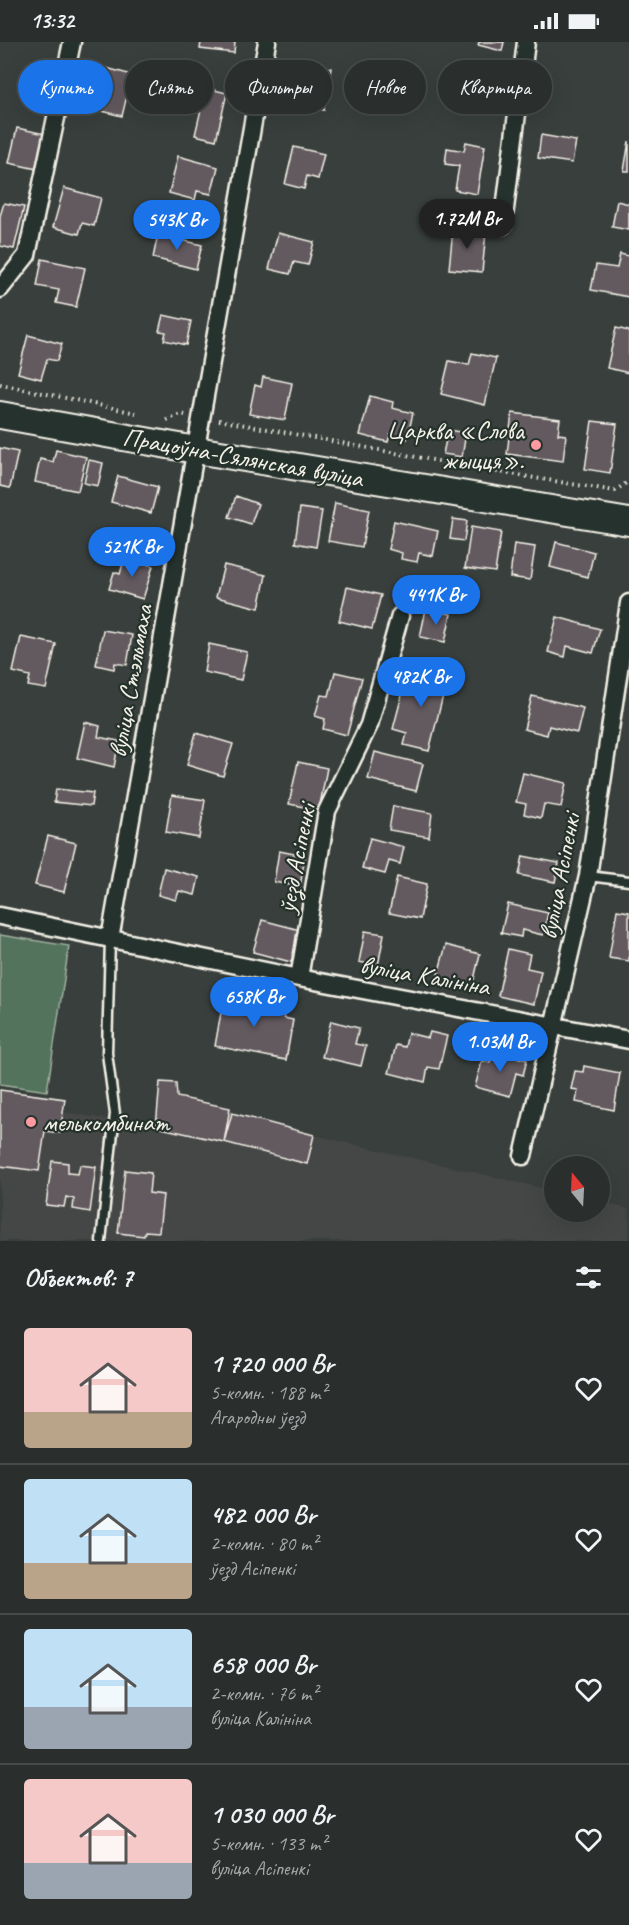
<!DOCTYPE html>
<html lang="ru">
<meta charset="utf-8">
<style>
body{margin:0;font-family:Caveat,sans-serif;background:#323735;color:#f1f3f6;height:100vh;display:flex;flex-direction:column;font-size:22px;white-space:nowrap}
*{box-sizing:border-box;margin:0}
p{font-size:20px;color:#a5a9aa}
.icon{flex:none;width:33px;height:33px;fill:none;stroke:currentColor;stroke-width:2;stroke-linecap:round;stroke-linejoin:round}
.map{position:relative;height:1199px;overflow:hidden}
.drawer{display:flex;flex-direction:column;background:#2a2f2d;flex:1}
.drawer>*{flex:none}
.banner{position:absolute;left:18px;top:18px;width:594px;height:54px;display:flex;gap:12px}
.needle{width:39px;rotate:342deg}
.controls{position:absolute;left:544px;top:1114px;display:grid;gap:12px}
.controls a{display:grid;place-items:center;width:66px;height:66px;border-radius:50%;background:#2a2f2d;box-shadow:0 6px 24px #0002,0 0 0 2px #464a49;font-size:30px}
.price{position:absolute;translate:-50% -51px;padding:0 14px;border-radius:21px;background:#1a73e8;color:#fff;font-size:20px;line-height:39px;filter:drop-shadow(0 2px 3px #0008)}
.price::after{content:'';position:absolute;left:50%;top:36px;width:18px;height:14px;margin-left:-9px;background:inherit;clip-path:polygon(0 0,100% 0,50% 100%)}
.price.selected{background:#222;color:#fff}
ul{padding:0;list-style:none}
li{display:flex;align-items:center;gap:18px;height:150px;padding:0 24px}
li+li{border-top:2px solid #464a49}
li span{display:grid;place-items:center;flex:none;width:168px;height:120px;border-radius:6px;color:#555}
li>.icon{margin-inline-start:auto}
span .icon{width:72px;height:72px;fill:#fffc;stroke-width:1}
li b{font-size:26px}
h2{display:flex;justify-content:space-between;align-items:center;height:72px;padding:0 24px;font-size:26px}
.chip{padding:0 21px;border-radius:27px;background:#2a2f2d;box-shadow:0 6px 24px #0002,0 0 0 2px #464a49;font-size:21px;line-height:54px}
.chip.selected{background:#1a73e8;color:#fff}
.status{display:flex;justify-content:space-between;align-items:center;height:42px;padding:0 30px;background:#2a2f2d;direction:ltr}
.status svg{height:16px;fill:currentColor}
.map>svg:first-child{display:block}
.built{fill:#454747}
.green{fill:#52735d;stroke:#a3b2a2;stroke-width:1.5}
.building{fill:#635a60;stroke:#f4f1e8;stroke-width:1.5}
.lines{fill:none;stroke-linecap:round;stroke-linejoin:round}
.service-casing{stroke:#f4f1e8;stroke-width:13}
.minor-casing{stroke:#f4f1e8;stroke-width:21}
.primary-casing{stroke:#f4f1e8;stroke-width:30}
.path{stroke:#f4f1e8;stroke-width:4;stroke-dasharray:1.5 4.5;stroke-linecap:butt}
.service{stroke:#26332d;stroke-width:8}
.minor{stroke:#26332d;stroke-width:16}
.primary{stroke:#26332d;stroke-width:26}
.poi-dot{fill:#ff9aa2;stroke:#26332d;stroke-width:2}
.labels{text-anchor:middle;stroke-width:4.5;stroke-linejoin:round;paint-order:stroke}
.poi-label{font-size:26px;fill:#f4f1e8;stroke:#26332d;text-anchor:end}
.street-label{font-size:26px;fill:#f4f1e8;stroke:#26332d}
</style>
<div class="status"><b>13:32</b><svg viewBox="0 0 49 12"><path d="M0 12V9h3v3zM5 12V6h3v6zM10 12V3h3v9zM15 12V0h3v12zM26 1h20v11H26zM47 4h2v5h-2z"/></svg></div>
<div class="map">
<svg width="629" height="1199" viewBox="0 0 629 1199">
<rect width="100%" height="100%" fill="#383f3c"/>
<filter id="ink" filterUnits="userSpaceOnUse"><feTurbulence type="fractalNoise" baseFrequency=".0167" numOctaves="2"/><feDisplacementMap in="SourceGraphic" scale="12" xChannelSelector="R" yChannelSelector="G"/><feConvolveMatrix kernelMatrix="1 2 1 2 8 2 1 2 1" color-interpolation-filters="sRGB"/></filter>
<g filter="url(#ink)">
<!-- built -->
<path class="built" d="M160,1040L176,1041L177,1055L230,1066L232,1071L314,1093L555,1149V1170H600V1160L629,1167V1199H0V1048L63,1070L156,1085Z"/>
<!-- green -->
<path class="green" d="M0,893L69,904L47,1049L0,1042Z"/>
<!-- building -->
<path class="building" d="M201,0H235L234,11L200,7Z
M479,0H504L502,9L478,3Z
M88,21L132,33L122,74L78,63Z
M307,22L331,26L324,68L299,63Z
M475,30L504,34L500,59L471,55Z
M206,46L227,51L216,98L195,93Z
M17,86L45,92L37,127L9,121Z
M541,93L576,99L572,121L538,116Z
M629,99V129H624Z
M466,100L485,104L477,152L455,148L459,124L445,122L447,106L464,109Z
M294,105L324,112L318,137L307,134L304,147L285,142Z
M178,114L218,125L211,152L197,149L195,158L169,151Z
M64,146L101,156L94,184L82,181L79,192L53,185Z
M617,159L629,162V188L612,185Z
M4,161L24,165L14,207L0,204V174Z
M453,187L486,190L482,230L449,227Z
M278,191L314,200L308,223L294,220L290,232L269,227Z
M158,192L202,203L196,227L153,216Z
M620,212L629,214V255L591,248L596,223L617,226Z
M42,217L85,226L76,265L56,261L59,248L37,244Z
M163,273L191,279L186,303L164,298L166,290L159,289Z
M616,286L629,289V331L607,326Z
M28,293L62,302L57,319L47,317L41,337L18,331Z
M472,311L496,316L485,363L441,352L449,319L469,323Z
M263,335L292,341L285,378L249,372L255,343L261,345Z
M370,354L393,360L392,366L413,371L407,397L390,393L388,400L360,393Z
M512,371L560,377L558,392L566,393L563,419L507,412Z
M592,379L617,382L610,431L585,427Z
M448,388L466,391L462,415L443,412Z
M0,406L18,410L10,446L0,444Z
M56,408L86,415L78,449L35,440L40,417L53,420Z
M89,418L103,421L98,444L84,441Z
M118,434L158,445L151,471L111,460Z
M236,454L258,462L251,482L229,475Z
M335,461L369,468L362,505L328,499Z
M300,466L322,469L316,505L295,501Z
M453,477L467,479L464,499L450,497Z
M394,479L438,489L433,514L419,511L417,520L401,517L402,511L388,507Z
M471,485L501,490L495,530L465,526Z
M556,500L594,510L588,535L550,525Z
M514,502L535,505L530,538L510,535Z
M125,515L153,524L143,557L109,547L114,530L120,532Z
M224,523L266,533L259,566L216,555Z
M347,545L381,553L372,587L339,579Z
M426,567L451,572L445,600L420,595Z
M557,575L600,587L593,611L567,604L565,615L548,610Z
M103,588L132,593L127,623L115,621L114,627L96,623Z
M21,595L56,602L46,647L28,644L30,634L13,630Z
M209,602L247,610L241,638L204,630Z
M424,624L449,630L429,709L404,703L407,691L393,687L406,638L419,641Z
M335,630L362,636L347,693L323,687L325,677L315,674L321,653L329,654Z
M532,654L583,666L577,691L549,684L547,693L524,687Z
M85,680L100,684L98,695L119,699L114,725L77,716Z
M196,691L233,702L223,734L187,723Z
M375,710L423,722L416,749L368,737Z
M298,720L327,726L319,768L289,762Z
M523,731L566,741L561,765L544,762L541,776L524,772L526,762L516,760Z
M56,747L93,751L91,764L54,760Z
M172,753L205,758L199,796L166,790Z
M393,764L432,771L429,795L389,788Z
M48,794L76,801L64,850L35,843Z
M370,796L404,805L400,822L389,819L385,832L362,826Z
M279,809L305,814L300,845L274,840Z
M523,814L559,821L555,840L519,833Z
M164,826L199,835L195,853L179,849L176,858L158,853Z
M397,835L427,842L420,877L389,871Z
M508,862L548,871L543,893L522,888L521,895L501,891Z
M617,868L629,870V919L609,916Z
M262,878L300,888L291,920L253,910Z
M365,889L384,892L378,924L359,920Z
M446,903L480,912L472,946L437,936Z
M508,907L530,912L527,926L541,929L534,962L498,954Z
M224,954L286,965L284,976L293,978L286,1018L215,1004Z
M331,979L359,986L355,1002L366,1004L361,1024L322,1015Z
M430,990L447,994L439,1027L428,1025L425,1040L389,1031L396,1003L405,1005L408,991L428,996Z
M492,1010L527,1018L523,1033L516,1031L510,1054L475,1045L482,1019L490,1021Z
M584,1024L620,1031L614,1068L576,1060L578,1048L571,1047L575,1029L583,1030Z
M160,1040L176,1041L177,1055L230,1066L224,1100L156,1085Z
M0,1048L65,1057L60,1091L45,1089L39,1129L0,1124Z
M232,1071L314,1093L307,1122L224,1100Z
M52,1119L68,1121V1131L78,1132L80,1123L96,1125L90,1170L73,1167L74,1157L66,1155L64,1165L46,1163Z
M125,1128L151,1131L149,1151L163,1153L159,1190L145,1189L144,1194L118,1191Z"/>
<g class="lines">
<defs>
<path id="service" d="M588,834L629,839
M101,1199L115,1072L107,1011L110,897"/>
<path id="minor" d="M503,183L526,0
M0,247L27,213L72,0
M0,874L299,936L629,998
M110,897L267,0
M299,936L327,769L369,683L400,574
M523,1114L588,834L629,561"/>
<path id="primary" d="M0,373L196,408L629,480"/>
</defs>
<!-- service casing -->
<use href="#service" class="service-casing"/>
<!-- minor casing -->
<use href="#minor" class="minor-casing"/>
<!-- primary casing -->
<use href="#primary" class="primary-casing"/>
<!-- path -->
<path class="path" d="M0,342L136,371
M167,378L181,372L185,373
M219,378L486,428L615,449L626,441H629"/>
<!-- service -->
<use href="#service" class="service"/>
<!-- minor -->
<use href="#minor" class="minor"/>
<!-- primary -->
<use href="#primary" class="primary"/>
</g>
</g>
<!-- markers -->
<g class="poi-dot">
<circle cx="536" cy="403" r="6"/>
<circle cx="31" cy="1080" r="6"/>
</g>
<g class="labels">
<!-- poi labels -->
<g class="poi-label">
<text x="524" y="397">Царква «Слова<tspan x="524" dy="30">жыцця».</tspan></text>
<text x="43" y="1089" text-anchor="start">мелькомбинат</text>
</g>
<!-- street labels -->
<g class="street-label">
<text transform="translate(243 415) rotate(10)" y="9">Працоўна-Сялянская вуліца</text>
<text transform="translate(130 639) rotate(-80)" y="9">вуліца Стэльмаха</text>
<text transform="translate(296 816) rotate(-79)" y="9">ўезд Асіпенкі</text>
<text transform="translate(559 834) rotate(-79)" y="9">вуліца Асіпенкі</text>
<text transform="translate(425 933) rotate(10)" y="9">вуліца Калініна</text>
</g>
</g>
</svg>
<div class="controls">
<a><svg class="needle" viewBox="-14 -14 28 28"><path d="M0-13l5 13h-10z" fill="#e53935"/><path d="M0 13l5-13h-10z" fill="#a5a9aa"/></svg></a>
</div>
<b class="price selected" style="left:467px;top:208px">1.72M Br</b>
<b class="price" style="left:177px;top:209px">543K Br</b>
<b class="price" style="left:132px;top:536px">521K Br</b>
<b class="price" style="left:436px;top:584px">441K Br</b>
<b class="price" style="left:421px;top:666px">482K Br</b>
<b class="price" style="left:254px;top:986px">658K Br</b>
<b class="price" style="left:500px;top:1031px">1.03M Br</b>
<div class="banner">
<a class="chip selected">Купить</a>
<a class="chip">Снять</a>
<a class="chip">Фильтры</a>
<a class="chip">Новое</a>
<a class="chip">Квартира</a>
</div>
</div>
<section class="drawer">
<h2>Объектов: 7<svg class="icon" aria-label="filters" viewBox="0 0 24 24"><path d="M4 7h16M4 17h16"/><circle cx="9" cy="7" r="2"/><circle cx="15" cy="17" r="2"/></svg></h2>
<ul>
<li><span style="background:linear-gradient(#f6c9c9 70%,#b9a48a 0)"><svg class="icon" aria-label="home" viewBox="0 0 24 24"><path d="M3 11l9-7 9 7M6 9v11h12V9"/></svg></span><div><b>1 720 000 Br</b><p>5-комн. · 188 m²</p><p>Агародны ўезд</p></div><svg class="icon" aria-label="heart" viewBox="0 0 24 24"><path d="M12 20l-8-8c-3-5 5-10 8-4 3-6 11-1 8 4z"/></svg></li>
<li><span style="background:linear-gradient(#bfe0f5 70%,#b9a48a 0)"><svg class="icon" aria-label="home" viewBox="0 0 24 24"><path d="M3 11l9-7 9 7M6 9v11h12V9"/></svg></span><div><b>482 000 Br</b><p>2-комн. · 80 m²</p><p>ўезд Асіпенкі</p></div><svg class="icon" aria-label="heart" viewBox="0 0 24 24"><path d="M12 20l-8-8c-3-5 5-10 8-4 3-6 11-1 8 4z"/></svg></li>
<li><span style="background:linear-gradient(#bfe0f5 65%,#9aa5b1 0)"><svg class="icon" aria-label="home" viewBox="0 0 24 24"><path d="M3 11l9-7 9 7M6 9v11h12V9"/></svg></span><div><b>658 000 Br</b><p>2-комн. · 76 m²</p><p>вуліца Калініна</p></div><svg class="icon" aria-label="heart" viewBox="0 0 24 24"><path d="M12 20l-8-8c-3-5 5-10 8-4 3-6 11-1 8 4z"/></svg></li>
<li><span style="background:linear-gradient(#f6c9c9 70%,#9aa5b1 0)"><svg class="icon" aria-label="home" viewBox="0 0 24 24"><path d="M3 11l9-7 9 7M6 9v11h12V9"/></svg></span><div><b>1 030 000 Br</b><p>5-комн. · 133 m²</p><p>вуліца Асіпенкі</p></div><svg class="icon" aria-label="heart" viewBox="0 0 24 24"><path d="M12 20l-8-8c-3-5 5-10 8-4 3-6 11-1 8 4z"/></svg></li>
</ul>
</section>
